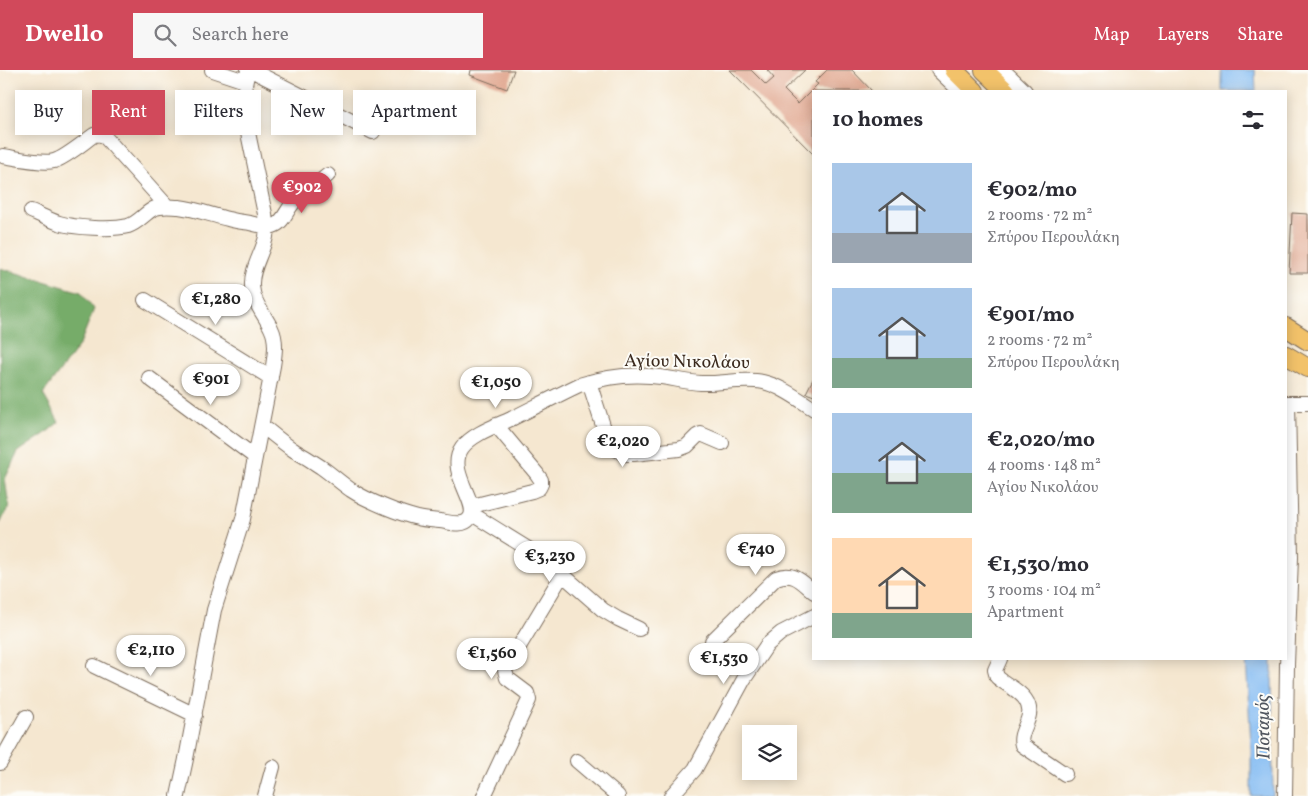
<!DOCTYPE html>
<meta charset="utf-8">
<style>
body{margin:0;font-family:Vollkorn,serif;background:#f7f7f7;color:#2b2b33;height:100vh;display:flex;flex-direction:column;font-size:19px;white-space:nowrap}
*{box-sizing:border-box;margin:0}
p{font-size:16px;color:#7c7c81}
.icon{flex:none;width:28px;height:28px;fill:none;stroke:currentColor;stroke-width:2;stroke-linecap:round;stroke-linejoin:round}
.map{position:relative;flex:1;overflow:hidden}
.drawer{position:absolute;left:812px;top:20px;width:475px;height:570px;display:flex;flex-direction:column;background:#fff;border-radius:0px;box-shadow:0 2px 12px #0003}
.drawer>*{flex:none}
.guide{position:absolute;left:15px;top:20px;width:475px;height:45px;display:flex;gap:10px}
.controls{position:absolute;left:742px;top:655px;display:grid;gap:10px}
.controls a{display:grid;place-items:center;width:55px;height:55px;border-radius:0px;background:#fff;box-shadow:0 2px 12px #0003;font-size:25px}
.price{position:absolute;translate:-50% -42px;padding:0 11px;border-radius:18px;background:#fff;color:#222;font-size:16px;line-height:32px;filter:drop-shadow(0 1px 2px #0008)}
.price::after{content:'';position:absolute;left:50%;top:30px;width:15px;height:11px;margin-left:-8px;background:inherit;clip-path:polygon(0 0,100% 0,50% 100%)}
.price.current{background:#d1495b;color:#fff}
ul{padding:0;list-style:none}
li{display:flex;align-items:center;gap:15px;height:125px;padding:0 20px}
li span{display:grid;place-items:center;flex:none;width:140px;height:100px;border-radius:0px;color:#555}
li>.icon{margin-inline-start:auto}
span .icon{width:60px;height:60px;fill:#fffc;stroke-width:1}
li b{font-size:21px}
h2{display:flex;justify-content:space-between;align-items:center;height:60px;padding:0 20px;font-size:21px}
.pill{padding:0 18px;border-radius:0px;background:#fff;box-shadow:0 2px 12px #0003;font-size:18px;line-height:45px}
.pill.current{background:#d1495b;color:#fff}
header{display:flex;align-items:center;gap:30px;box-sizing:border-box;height:70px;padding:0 25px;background:#d1495b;color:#fff}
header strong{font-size:24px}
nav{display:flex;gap:28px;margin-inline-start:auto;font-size:18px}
.search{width:350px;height:45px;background:#f7f7f7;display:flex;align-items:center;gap:12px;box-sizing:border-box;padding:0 18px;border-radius:0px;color:#7c7c81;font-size:19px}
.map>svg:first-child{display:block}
.forest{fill:#76ac69;stroke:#586b44}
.water{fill:#83bbf3;stroke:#5f7288}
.building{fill:#e1a790}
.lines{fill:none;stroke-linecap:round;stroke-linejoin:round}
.minor-casing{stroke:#7c6c5c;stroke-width:16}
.major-casing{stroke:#7c6c5c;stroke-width:20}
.minor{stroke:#fff;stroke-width:14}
.major{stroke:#f2c26a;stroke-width:18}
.labels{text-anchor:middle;stroke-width:4;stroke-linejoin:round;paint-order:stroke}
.street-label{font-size:18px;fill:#3b2a1e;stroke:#fdfcf7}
.water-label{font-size:19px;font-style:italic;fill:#51565e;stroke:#fdfcf7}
</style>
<header>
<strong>Dwello</strong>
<div class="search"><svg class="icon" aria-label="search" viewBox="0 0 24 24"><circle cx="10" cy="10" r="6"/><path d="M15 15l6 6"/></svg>Search here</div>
<nav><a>Map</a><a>Layers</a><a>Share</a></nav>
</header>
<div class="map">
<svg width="1308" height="726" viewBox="0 0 1308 726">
<rect width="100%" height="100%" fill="#fdfcf7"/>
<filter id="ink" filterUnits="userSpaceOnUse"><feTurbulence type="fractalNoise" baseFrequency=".02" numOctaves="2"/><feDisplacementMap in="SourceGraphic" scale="10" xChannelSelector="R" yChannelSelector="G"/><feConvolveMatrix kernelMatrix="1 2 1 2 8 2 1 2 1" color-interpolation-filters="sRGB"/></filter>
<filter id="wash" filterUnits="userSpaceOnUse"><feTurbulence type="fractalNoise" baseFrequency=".0096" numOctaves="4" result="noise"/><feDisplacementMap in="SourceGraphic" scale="20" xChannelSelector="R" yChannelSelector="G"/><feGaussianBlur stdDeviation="1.12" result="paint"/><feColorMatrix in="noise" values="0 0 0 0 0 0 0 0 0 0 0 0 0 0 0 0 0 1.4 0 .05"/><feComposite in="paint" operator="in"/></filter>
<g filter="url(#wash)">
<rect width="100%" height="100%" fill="#f5e7d0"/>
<!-- forest -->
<path class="forest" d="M0,198L81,222L94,239L80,274L43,324L59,352L46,363L18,382L5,409L9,436L0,454Z"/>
<!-- water -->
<path class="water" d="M1222,0H1255L1256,21H1222Z
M1246,589H1272L1273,726H1251V675Z"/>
<g id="blocks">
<!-- building -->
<path class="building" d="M471,0H514L507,19L470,5Z
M730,0H751L766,15L774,8L767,0H805L784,20L798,34L818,14L815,12L827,0H852L872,21H814V85Z
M1292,143L1308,144V203H1289Z
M814,307V326L806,323Z"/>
</g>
</g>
<g filter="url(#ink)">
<use href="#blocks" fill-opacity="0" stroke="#7c6c5c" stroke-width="1"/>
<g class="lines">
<defs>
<path id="minor" d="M212,0L245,11
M251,0L373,62
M938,0L960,21
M1003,0L1025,21
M3,86C16,88 42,94 54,91C65,88 84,72 94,65L100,64L105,67L167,136
M31,141C40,145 50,150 59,153C75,158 112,160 128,156C138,153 144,144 153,139C161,135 171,137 179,137C196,139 211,145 228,149C235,151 243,152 250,153C258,155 265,157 273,156C284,153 287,138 295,131L328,105
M145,230L271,308
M149,308L255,387
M589,312L607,368L614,378L625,384H634L679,379L687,376L697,366L701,364L722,373
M1286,333H1308
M262,356C273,364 283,373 295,381C304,386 312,391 321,397C331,404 341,413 351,420C366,430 400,444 418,448C425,450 433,450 440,451C449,452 463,457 469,449C482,435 445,402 462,378C472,364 496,356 511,349C533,338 556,326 579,315C601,308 628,304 651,306C668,307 684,312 701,313C721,314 743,308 763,312C781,316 798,329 814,339
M472,436L532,421L539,418L541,414V410L537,404L496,355
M472,444L546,490L603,540L618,549L639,559
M712,571L776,508C794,501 801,511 814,522
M1000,589L995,600L997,607C1006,615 1018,619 1025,629C1038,647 1017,660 1022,675L1065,704
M94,596L195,645
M577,691L618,726
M0,693L26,647
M178,726L186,689L214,540L243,449L273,296C275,283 277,270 271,258C264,244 253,232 252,216C251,199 262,184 266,167C267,160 266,152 265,144L243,39V25L248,0
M265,726L273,697
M484,726L529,630L527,623L507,608L505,600L562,505
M671,726L695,699L744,609L767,575L781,563L814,546
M1285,726L1287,595L1291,487L1288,333"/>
<path id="major" d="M954,0L975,21
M984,0L1006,21
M1286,257L1308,271
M1286,285L1308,298"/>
</defs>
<!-- minor casing -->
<use href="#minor" class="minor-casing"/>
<!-- major casing -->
<use href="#major" class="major-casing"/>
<!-- minor -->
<use href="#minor" class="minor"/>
<!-- major -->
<use href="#major" class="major"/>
</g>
</g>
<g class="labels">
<!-- street labels -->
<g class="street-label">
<text transform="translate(687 291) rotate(1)" y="6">Αγίου Νικολάου</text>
</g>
<!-- water labels -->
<g class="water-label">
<text transform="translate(1262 657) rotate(-91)" y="7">Ποταμός</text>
</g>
</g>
</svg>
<div class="controls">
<a><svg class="icon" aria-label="layers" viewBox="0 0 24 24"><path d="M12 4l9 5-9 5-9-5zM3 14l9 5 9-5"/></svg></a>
</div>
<b class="price current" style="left:302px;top:144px">€902</b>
<b class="price" style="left:216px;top:256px">€1,280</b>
<b class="price" style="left:211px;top:336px">€901</b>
<b class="price" style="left:496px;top:339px">€1,050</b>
<b class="price" style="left:623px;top:398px">€2,020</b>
<b class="price" style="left:756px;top:506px">€740</b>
<b class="price" style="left:550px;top:513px">€3,230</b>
<b class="price" style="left:151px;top:607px">€2,110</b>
<b class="price" style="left:492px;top:610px">€1,560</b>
<b class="price" style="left:724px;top:615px">€1,530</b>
<div class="guide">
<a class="pill">Buy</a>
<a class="pill current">Rent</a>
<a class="pill">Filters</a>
<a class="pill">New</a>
<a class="pill">Apartment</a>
</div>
<section class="drawer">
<h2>10 homes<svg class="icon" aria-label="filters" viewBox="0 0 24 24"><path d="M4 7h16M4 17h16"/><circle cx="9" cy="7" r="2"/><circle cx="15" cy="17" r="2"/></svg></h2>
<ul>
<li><span style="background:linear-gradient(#a9c7e8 70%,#9aa5b1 0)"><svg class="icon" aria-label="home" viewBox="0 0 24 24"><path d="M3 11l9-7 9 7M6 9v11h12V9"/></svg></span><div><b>€902/mo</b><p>2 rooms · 72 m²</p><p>Σπύρου Περουλάκη</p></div></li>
<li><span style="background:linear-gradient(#a9c7e8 70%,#7fa58c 0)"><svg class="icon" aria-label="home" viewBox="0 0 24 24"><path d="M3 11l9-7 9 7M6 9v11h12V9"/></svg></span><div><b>€901/mo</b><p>2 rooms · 72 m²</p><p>Σπύρου Περουλάκη</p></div></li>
<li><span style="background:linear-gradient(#a9c7e8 60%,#7fa58c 0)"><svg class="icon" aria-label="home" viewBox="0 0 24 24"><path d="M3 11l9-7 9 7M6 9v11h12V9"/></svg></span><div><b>€2,020/mo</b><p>4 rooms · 148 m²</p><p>Αγίου Νικολάου</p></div></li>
<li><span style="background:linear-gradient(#ffd9b3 75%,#7fa58c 0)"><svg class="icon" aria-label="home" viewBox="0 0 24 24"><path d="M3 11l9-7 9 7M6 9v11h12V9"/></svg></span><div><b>€1,530/mo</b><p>3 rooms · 104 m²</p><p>Apartment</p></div></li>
</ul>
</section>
</div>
